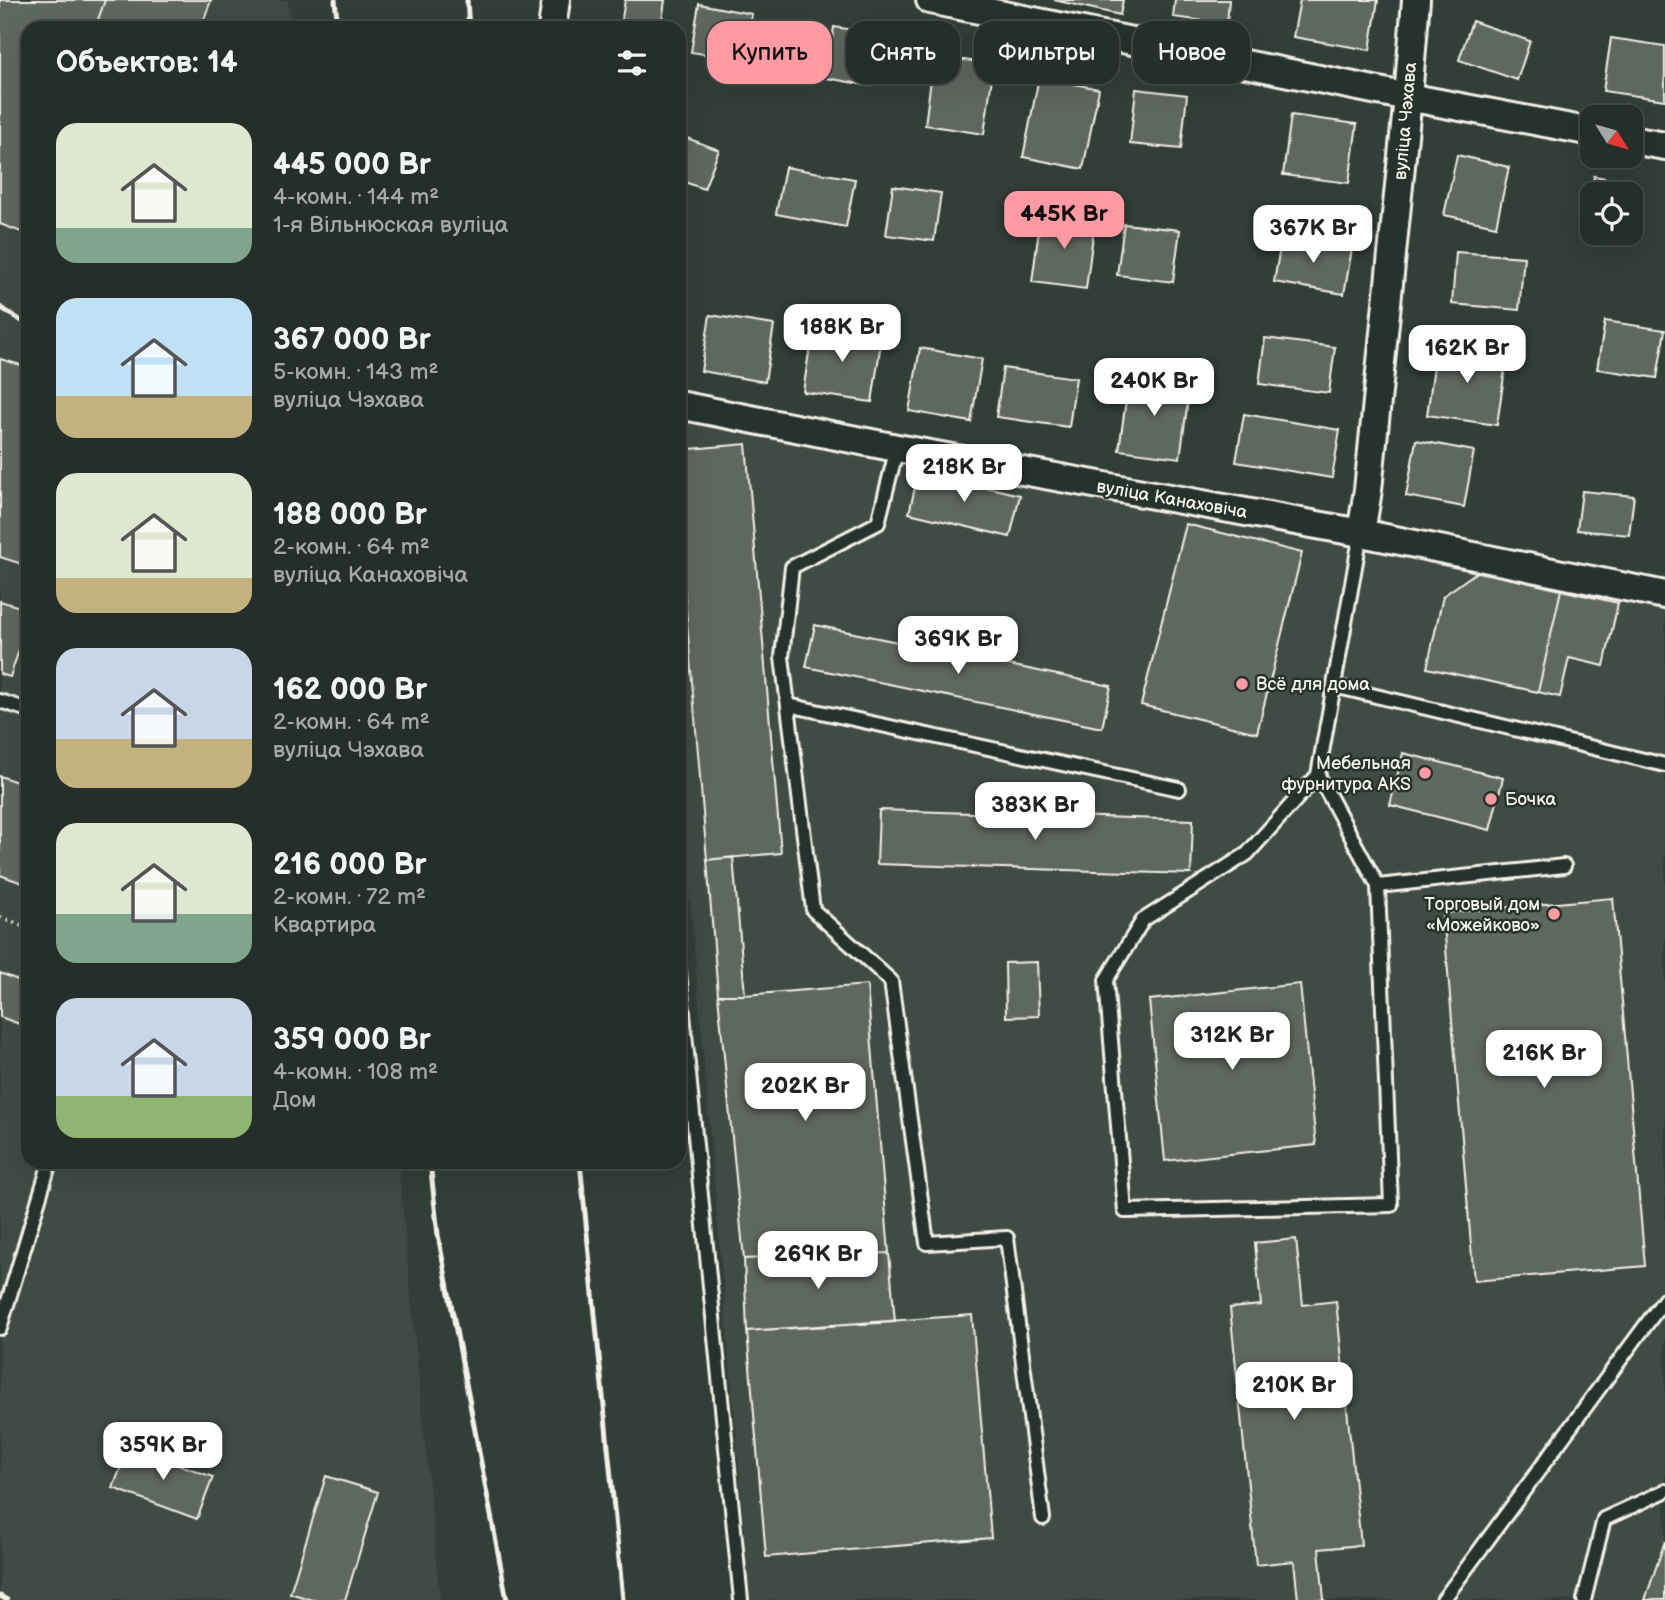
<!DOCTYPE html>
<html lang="ru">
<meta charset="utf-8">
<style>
body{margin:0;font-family:"Balsamiq Sans",sans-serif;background:#2e3632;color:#f1f3f6;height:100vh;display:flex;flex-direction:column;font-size:26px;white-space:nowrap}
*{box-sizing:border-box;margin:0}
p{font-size:23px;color:#a4a8a8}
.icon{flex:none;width:38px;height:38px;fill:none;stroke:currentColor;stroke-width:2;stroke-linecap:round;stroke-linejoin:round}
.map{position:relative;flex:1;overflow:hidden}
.details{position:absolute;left:21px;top:21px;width:665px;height:1148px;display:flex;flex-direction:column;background:#262e2a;border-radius:21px;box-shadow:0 7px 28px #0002,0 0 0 2px #424a47}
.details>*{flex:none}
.hud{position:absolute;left:707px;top:21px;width:665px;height:63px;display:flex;gap:14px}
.needle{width:46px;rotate:127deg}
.controls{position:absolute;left:1580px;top:105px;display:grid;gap:14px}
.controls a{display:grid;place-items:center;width:63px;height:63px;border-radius:14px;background:#262e2a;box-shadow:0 7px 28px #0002,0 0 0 2px #424a47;font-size:35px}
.price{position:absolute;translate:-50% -60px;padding:0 16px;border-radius:14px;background:#fff;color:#222;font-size:23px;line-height:46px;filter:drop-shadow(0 2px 4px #0008)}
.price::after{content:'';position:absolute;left:50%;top:42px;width:21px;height:16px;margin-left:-10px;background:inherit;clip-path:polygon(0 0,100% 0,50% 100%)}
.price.selected{background:#ff9aa2;color:#111}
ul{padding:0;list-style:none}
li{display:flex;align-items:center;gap:21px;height:175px;padding:0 35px}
li span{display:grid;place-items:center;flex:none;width:196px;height:140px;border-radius:21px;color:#555}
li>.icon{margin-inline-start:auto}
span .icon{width:84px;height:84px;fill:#fffc;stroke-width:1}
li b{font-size:30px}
h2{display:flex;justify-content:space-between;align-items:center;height:84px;padding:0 35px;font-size:30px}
.chip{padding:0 24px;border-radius:21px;background:#262e2a;box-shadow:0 7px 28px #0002,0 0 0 2px #424a47;font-size:24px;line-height:63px}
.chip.selected{background:#ff9aa2;color:#111}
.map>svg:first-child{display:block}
.built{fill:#404b44}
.building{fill:#5f6861;stroke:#f4f1e8;stroke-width:2}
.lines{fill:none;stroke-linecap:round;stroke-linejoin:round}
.service-casing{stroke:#f4f1e8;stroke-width:18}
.minor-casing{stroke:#f4f1e8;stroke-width:32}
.path{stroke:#f4f1e8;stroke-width:4.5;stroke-dasharray:2 5;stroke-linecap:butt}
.service{stroke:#26332d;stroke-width:12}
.minor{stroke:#26332d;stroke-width:26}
.rail{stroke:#f4f1e8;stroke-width:5}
.poi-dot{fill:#ff9aa2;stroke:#26332d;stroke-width:2.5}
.labels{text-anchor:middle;stroke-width:5;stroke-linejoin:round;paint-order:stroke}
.street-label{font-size:18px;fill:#f4f1e8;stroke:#26332d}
.poi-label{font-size:18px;fill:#f4f1e8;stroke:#26332d;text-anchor:start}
</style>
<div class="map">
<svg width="1665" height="1600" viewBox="0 0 1665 1600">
<rect width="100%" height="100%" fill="#323e38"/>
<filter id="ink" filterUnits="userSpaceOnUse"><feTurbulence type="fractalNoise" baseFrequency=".0143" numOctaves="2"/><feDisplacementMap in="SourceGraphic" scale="14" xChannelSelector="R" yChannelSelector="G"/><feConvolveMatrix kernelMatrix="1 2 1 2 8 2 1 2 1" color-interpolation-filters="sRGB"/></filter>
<g filter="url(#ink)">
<!-- built -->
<path class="built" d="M0,0H288L291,28H28V1162H398L440,1600H0Z
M679,401L1665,609V1600H750L679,770Z"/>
<!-- building -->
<path class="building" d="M0,0H105L95,28H28V222L24,233L0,224Z
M105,0H211L201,28H95Z
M625,0H665L661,28H646L621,24Z
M1054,0H1123L1120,15Z
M1175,0H1229L1227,24L1173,17Z
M1300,0H1378L1370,50L1293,37Z
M699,4L752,14L744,60L691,52Z
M1472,21L1530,41L1517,80L1459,60Z
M834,27L880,34L872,86L826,78Z
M1611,38L1665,46V100L1603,91Z
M934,56L994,64L984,134L925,125Z
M1039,77L1099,89L1083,169L1023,157Z
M1136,89L1187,95L1181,149L1130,144Z
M1291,115L1357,124L1349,183L1283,175Z
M679,135L719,150L704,189L679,180Z
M1457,155L1509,167L1496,226L1444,215Z
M785,167L855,179L846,227L776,214Z
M1594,176L1638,184L1631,227V194H1592V232L1584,230Z
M893,186L941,193L934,241L886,235Z
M1041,214L1095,220L1086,289L1032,282Z
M1124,224L1180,230L1173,282L1117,275Z
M1598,233H1630L1629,238Z
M1282,236L1352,249L1344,294L1274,282Z
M1456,252L1524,257L1519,310L1452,304Z
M710,315L774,325L765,382L701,371Z
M1605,321L1665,330L1657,378L1597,369Z
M813,326L882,336L872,402L803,392Z
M1265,338L1335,347L1329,393L1259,384Z
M1437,345L1507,355L1497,425L1427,415Z
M920,348L982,359L971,422L909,411Z
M0,359L28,367V566L0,557Z
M1003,368L1076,378L1069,427L996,417Z
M1129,378L1190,386L1180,458L1119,450Z
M1244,414L1340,430L1332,478L1236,462Z
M1416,440L1474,451L1464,507L1406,496Z
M746,444L781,853L707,860L679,527V450Z
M919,471L1020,495L1010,537L909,513Z
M1582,491L1634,496L1629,535L1577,530Z
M1186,524L1302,553L1257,733L1141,705Z
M28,569V630L26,629L10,677L0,674V601L20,607Z
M1478,571L1561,590L1538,692L1427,668L1443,596Z
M1561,590L1618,603L1604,666L1569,658L1560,697L1538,692Z
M815,625L1111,686L1102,728L806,667Z
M1403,753L1503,778L1490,830L1390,805Z
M0,776L28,786V885L0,875Z
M879,810L1193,820L1191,874L877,864Z
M733,857L745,995H718L707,860Z
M1613,898L1645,1266L1474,1281L1443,913Z
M1037,962L1039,1016L1006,1017L1005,963Z
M0,973L28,984V1027L0,1017Z
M1300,984L1316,1145L1165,1161L1149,1000Z
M867,985L889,1253L744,1259L718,995H745Z
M1296,1239L1303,1305L1336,1301L1361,1545L1319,1549L1324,1600H1298L1294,1561L1256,1565L1230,1308L1261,1305L1255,1243Z
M889,1253L895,1322L747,1331L744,1259Z
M972,1315L991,1538L766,1557L747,1331Z
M129,1446L213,1477L197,1519L113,1488Z
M326,1476L378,1492L345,1600H312L290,1593Z
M1665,1541V1600H1645Z"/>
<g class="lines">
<defs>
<path id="service" d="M897,448L878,523L792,567L782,657L813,910L891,981L927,1243L1007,1238L1043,1518
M1334,686L1665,765
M0,701L28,710
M788,705L1179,789
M1318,775L1247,854L1143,920L1106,980L1125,1211L1391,1205L1378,886L1318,775L1361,533
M1378,886L1564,866
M679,973L741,1600
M0,1328L50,1162
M1443,1600L1665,1299
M1584,1600L1604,1519L1665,1491"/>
<path id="minor" d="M930,0L1408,97L1592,132
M552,28L556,0
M1631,140L1665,146
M679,405L897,448L1361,533L1665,595
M1361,533L1368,490L1408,97L1416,0"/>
</defs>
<!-- service casing -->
<use href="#service" class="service-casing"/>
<!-- minor casing -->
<use href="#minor" class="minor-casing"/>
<!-- path -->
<path class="path" d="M0,917L28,928"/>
<!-- service -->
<use href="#service" class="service"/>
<!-- minor -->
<use href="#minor" class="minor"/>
<!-- rail -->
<path class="rail" d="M335,0L338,28
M467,0L469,28
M0,307L28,325
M430,1162L438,1235L507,1600
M580,1162L623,1600
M0,1596L7,1600"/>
</g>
</g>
<!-- markers -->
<g class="poi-dot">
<circle cx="1242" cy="684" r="7"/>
<circle cx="1425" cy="773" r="7"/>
<circle cx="1491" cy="799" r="7"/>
<circle cx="1554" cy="914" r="7"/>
</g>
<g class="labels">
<!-- street labels -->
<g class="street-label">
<text transform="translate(1405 121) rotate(-85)" y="6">вуліца Чэхава</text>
<text transform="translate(1172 499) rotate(10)" y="6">вуліца Канаховіча</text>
</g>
<!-- poi labels -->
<g class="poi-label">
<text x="1256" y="690">Всё для дома</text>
<text x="1411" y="769" text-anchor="end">Мебельная<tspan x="1411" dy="21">фурнитура AKS</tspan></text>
<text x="1505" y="805">Бочка</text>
<text x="1540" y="910" text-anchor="end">Торговый дом<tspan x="1540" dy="21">«Можейково»</tspan></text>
</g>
</g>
</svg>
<div class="controls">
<a><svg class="needle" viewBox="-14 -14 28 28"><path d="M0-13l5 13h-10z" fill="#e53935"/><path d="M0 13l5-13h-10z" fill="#a4a8a8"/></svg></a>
<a><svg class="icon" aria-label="locate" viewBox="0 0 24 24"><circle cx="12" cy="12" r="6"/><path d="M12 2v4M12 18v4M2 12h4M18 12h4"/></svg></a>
</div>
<b class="price selected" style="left:1064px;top:251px">445K Br</b>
<b class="price" style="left:1313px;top:265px">367K Br</b>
<b class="price" style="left:842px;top:364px">188K Br</b>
<b class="price" style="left:1467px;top:385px">162K Br</b>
<b class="price" style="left:1154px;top:418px">240K Br</b>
<b class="price" style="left:964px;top:504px">218K Br</b>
<b class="price" style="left:958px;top:676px">369K Br</b>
<b class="price" style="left:1035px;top:842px">383K Br</b>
<b class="price" style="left:1232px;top:1072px">312K Br</b>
<b class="price" style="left:1544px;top:1090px">216K Br</b>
<b class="price" style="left:805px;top:1123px">202K Br</b>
<b class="price" style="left:818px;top:1291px">269K Br</b>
<b class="price" style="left:1294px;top:1422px">210K Br</b>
<b class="price" style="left:163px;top:1482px">359K Br</b>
<div class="hud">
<a class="chip selected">Купить</a>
<a class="chip">Снять</a>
<a class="chip">Фильтры</a>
<a class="chip">Новое</a>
</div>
<section class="details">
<h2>Объектов: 14<svg class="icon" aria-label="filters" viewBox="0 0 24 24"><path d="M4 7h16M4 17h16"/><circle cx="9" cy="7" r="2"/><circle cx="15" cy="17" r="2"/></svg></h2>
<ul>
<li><span style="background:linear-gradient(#dfe7d0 75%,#7fa58c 0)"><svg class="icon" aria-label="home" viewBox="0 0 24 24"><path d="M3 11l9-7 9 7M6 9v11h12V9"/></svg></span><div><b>445 000 Br</b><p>4-комн. · 144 m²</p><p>1-я Вільнюская вуліца</p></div></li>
<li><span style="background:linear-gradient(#bfe0f5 70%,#c2b280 0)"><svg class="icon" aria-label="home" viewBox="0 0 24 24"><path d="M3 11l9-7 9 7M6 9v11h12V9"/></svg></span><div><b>367 000 Br</b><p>5-комн. · 143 m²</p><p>вуліца Чэхава</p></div></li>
<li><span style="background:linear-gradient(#dfe7d0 75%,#c2b280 0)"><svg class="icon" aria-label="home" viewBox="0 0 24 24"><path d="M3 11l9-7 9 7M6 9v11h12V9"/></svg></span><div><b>188 000 Br</b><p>2-комн. · 64 m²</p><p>вуліца Канаховіча</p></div></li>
<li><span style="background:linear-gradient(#c9d6e8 65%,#c2b280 0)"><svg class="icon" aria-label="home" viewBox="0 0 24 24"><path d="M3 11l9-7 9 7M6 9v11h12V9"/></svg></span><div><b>162 000 Br</b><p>2-комн. · 64 m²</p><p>вуліца Чэхава</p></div></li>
<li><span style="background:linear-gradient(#dfe7d0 65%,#7fa58c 0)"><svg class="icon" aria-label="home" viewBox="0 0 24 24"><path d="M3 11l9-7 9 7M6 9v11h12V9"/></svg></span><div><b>216 000 Br</b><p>2-комн. · 72 m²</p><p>Квартира</p></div></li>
<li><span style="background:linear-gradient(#c9d6e8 70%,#8fb573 0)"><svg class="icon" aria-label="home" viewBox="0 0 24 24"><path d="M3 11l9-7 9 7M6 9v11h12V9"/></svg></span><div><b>359 000 Br</b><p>4-комн. · 108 m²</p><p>Дом</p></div></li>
</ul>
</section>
</div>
